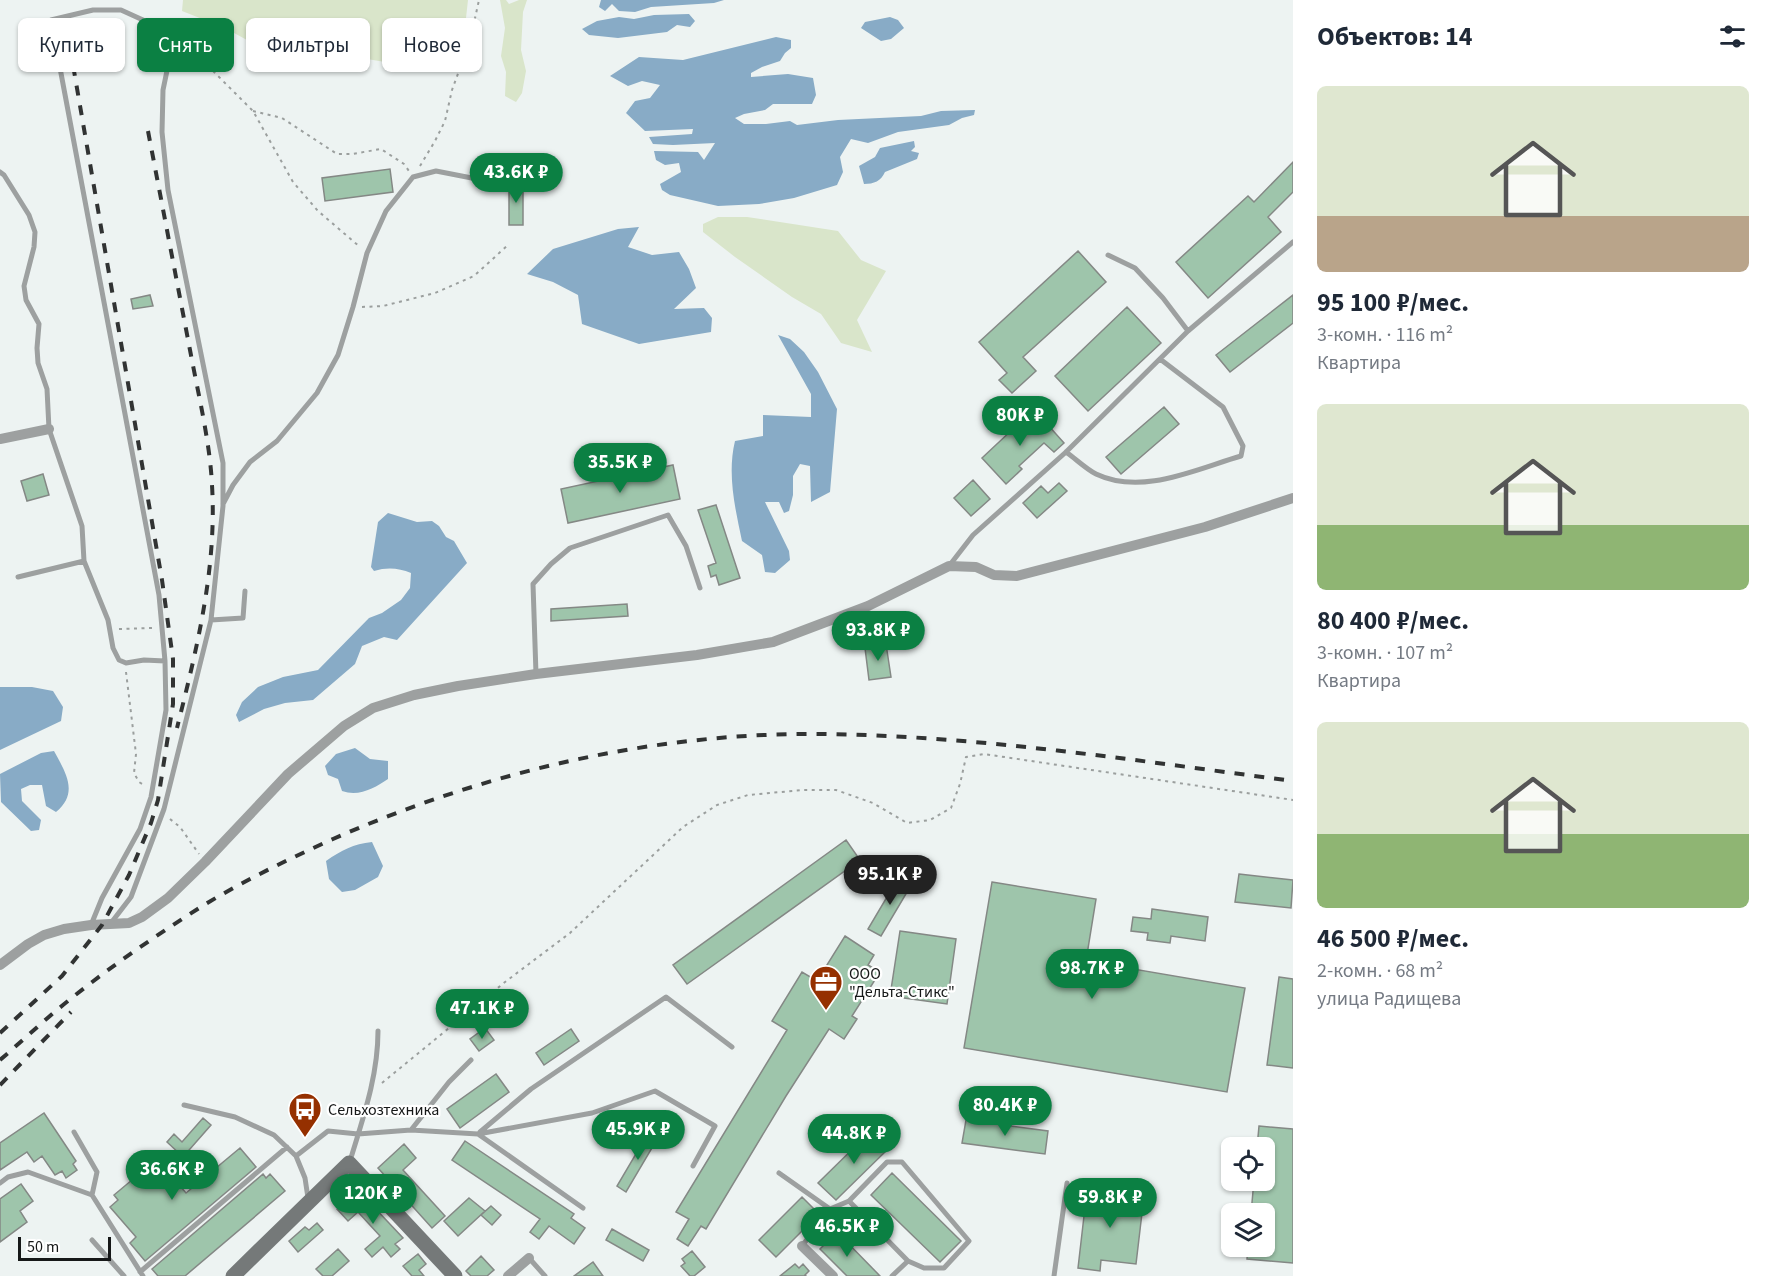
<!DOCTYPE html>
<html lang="ru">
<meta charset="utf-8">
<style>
body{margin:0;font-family:"Source Sans 3",sans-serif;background:#f6f6f7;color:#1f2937;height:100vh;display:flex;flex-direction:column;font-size:22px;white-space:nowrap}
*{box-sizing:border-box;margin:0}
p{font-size:20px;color:#747a83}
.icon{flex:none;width:33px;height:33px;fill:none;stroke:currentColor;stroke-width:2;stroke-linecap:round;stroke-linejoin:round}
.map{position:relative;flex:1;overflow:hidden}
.panel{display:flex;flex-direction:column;background:#fff;width:480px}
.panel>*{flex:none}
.top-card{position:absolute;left:18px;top:18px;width:570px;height:54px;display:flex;gap:12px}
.tools{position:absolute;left:1221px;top:1137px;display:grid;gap:12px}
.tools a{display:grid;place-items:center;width:54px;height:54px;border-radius:9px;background:#fff;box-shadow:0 2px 4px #0004;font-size:30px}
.scale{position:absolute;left:18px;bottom:15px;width:93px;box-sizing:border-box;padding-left:6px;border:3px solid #161818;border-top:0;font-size:16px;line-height:21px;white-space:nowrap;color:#161818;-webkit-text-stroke:4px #fff;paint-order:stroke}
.price{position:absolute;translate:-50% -51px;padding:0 14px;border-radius:21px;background:#0b8043;color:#fff;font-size:20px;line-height:39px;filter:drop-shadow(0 2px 3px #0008)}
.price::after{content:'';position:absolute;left:50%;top:36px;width:18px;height:14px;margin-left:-9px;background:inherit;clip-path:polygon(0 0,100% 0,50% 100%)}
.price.active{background:#222;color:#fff}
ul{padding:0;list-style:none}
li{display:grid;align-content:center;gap:12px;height:318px;padding:0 24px}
li span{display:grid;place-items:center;height:186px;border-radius:9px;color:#555}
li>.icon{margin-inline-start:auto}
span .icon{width:108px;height:108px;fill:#fffc;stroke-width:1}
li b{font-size:26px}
h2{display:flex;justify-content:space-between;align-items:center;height:72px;padding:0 24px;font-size:26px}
.tag{padding:0 21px;border-radius:9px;background:#fff;box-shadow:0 2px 4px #0004;font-size:21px;line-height:54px}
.tag.active{background:#0b8043;color:#fff}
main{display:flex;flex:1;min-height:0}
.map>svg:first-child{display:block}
.green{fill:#d9e5ca}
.water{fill:#88abc6}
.building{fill:#9ec5ab;stroke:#848885;stroke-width:1.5}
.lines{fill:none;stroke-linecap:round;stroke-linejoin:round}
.path{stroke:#9b9f9e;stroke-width:2;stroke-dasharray:3 4.5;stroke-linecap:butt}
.lane{stroke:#9da0a0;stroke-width:5}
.street{stroke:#9da0a0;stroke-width:10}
.secondary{stroke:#757979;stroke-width:15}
.rail{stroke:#313333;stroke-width:4;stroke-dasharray:10 10;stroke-linecap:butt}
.labels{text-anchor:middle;stroke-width:4.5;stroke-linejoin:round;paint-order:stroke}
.poi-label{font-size:16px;fill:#161818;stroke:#fff;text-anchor:start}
</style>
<main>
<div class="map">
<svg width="1293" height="1276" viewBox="0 0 1293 1276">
<rect width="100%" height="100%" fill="#edf3f2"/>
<!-- green -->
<path class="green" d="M183,0H468L465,27L445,50L428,49L415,67L337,54L258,46L225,28L182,11Z
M500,0H506L509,4L519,0H527L523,12L521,50L526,71L522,93L516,102L505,96L506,72L501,56L505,28Z
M718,217H747L838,231L861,260L886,271L857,320L872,352L841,343L821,314L792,297L735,257L703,232V224Z"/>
<!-- water -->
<path class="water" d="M601,0H724L714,3L651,7L635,12L619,11L612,4L605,11L599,7Z
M689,14L695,21L690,27L677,25L667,32L618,38L589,35L582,29L597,21L619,17L634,19L654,15Z
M890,17L898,20L904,28L891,39L881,41L861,28L865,22Z
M776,37L791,40V48L785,53L780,61L762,67L751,73V77L788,74L813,78L816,95L812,104H773L765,110L744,114L735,118L744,124H766L790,121L797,125L838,120L921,116L941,111L975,110L974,115L962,118L949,125L898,132L868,143L851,139L840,157L843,172L837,185L794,198L759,204L718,206L670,195L662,190L660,184L681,172L679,163L665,165L656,160L654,151L698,152L704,160L715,143L673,145L653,144L649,137L692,134L693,129L645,131L626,113L635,101L650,98L660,85L642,81L628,86L610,76L639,57L683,60Z
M914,141L915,147L911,151L919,153L917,159L885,172C881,181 874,184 864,184L859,166L875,157L880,148Z
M639,227L628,247L652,255L679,252L689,269L696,288L674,309L704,308L712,318L711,332L639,344L582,324L578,295L553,282L527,274L553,249L618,229Z
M778,335L790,339L804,352L818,372L837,409L830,492L811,502L810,466L800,464L793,476V495L789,511L784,513L779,502H765L789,551L790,560L775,573L765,572L762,555L742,541C735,508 727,474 735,441L763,436V415L811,417V394Z
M388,513L417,522L432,521L439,526L446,537L454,541L467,563L397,640L384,637L362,646L355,664L313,700L285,703L264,709L239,722L236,715L242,702L258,687L283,677L318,670L369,618L382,613L401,600L410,588L411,573C399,568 387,567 374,571L371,567L378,522Z
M0,687H32L53,691L63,707L61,721L0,750Z
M355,748L370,759L388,761V779C375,788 359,797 342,791L338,779L328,775L325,766L336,754Z
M54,751C66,773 79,793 56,812L46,806L42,785H30L21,789L22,801L41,820L39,830L31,831L1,802L0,774L41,753Z
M372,842L383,866L378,877L355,890L342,892L329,879L326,861C342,850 353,844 372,842Z"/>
<!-- building -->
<path class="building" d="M1293,162V192L1268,217L1281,232L1208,298L1176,262L1248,196L1254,202Z
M390,169L393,192L325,201L322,178Z
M523,182V225H509V183Z
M1078,251L1106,282L1023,357L1036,371L1012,393L999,380L1007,373L979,342Z
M150,295L153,306L133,309L131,299Z
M1293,295V323L1230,372L1216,355Z
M1127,307L1161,343L1088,411L1055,376Z
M1164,407L1179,424L1121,474L1106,457Z
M1030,413L1045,428L1048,425L1064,443L1054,452L1044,443L1019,466L1022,469L1006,484L982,458Z
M673,465L680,499L568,523L561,489Z
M43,474L49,495L27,501L21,481Z
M973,480L990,499L971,516L954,498Z
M1059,483L1067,491L1037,518L1023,503L1041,486L1048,493Z
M716,505L740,578L719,585L716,575L711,577L708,566L716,563L698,510Z
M627,604L628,616L551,621V609Z
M886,644L891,677L869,680L865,648Z
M846,840L860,860L687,984L673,965Z
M1239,874L1293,880L1291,908L1235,902Z
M900,875L913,882L881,936L868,929Z
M992,882L1096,899L1086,961L1245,988L1227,1092L964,1048Z
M1152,909L1208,917L1205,941L1171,936L1170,943L1147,940L1148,933L1131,931L1133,917L1151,919Z
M900,931L956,939L947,1004L890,996Z
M845,936L874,955L868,965L880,972L852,1016L857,1019L844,1039L829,1029L786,1096L706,1229L701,1226L688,1246L677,1239L689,1219L676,1212L787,1030L772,1021L802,972L817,981Z
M1279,977L1293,979V1068L1267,1065Z
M485,1028L494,1040L479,1051L470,1039Z
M571,1029L579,1041L544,1065L536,1053Z
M496,1074L509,1092L460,1128L447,1109Z
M44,1113L76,1161L73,1164L77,1170L66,1178L62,1171L55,1175L42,1156L34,1162L27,1152L0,1170V1143Z
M203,1118L211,1125L183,1157L167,1142L174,1134L182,1142Z
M966,1120L1048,1131L1045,1154L962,1143Z
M1259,1126L1293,1129V1263L1247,1259L1248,1246H1264V1214H1251L1254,1180H1264V1148H1257Z
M650,1130L659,1136L626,1192L617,1186Z
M872,1130L889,1148L836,1200L818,1183Z
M465,1141L574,1214L571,1218L585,1228L574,1244L549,1226L539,1239L530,1232L540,1219L452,1160Z
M404,1144L416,1158L403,1170L445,1216L432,1228L378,1168Z
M240,1148L256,1167L145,1261L130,1243L136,1237L110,1207L118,1200L114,1195L157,1159L186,1193Z
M892,1173L961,1241L940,1262L871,1195Z
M263,1174L266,1178L270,1174L285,1191L185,1276H158L152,1269Z
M21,1184L33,1201L20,1211L27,1222L0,1242V1199Z
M1087,1190L1144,1196L1136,1264L1101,1260L1100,1271L1078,1268Z
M356,1193L368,1208L372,1205L403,1238L395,1244L400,1249L391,1257L383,1247L372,1257L365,1249L380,1236L358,1212L348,1221L337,1209Z
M802,1197L819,1214L776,1257L759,1240Z
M469,1198L485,1211L458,1236L444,1221Z
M491,1206L501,1215L492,1225L481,1215Z
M317,1223L323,1230L298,1252L289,1241L305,1227L309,1230Z
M612,1229L649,1250L643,1261L606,1240Z
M837,1232L880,1276H847L820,1249Z
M338,1249L349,1261L332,1276H323L316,1269Z
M692,1251L705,1267L694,1276H690L681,1266L685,1263L682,1259Z
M418,1254L426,1264L419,1270L424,1276H412L403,1266Z
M481,1256L494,1270L487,1276H471L466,1271Z
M593,1262L603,1276H574Z
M795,1264L799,1268L803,1264L809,1271L805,1275L806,1276H780Z"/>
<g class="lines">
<!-- path -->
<path class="path" d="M175,48L191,54L206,64L253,111L293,182L318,211L360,247
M253,111L282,118L337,154H352L381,149L404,164L409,171
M420,166L435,141L445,121L452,90L470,41L479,0
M362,307L383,306L435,293L474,276L508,245
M119,629L152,628
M126,672L136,754L134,773L139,782L144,785
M170,819L180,827L199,854
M382,1083L505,982L570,933L683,827L717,805L748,795L803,790H836L873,803L907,823L930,820L951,808L960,784L966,757L984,754L1293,800"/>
<!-- lane -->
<path class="lane" d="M0,172L4,175L29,215L35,232L34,247L24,286L26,300L39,324L37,348L38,363L47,389L49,429L82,526L84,561L108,620L113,648L119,660L126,663L144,660L165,661
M1108,255L1135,268L1163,298L1188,331
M1066,452C1076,459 1086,469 1096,474C1142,496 1196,469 1241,456L1243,446L1223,407L1160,359
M223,504L233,485L250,462L277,441L317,393L338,355L353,307L367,253L386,211L413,177L436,171L482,180
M949,566L973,535L1066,452L1188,331L1293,242
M18,577L84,561
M211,620L243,618L245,591
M536,674L533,584L551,564L570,548L668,515L686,546L700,588
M91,925L102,898L140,829L151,797L166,710L165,661L159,595L51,20L93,10H121L143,20L164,43L169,61L163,90L162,132L168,190L223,463V506L211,620L164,809L131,897L111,923
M184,1105L235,1117L274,1135L296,1156
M411,1130L449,1082L471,1060
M74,1132L97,1172L92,1195
M480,1132L531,1089L666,997L732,1047
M478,1134L583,1208
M350,1161C363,1118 378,1076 378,1031
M779,1173L830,1209L802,1246
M0,1183L8,1177L28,1172L92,1195L143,1276
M308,1198L305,1178L296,1156L328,1131L358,1134L411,1130L478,1134L592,1113L655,1091L715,1126L693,1166
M830,1209L849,1201L908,1261L924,1268H944L969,1241L902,1162H887L849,1201
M92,1240L124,1276
M529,1258L545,1276
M140,1272L287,1147
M892,1276L908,1261
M1054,1276L1067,1183"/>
<!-- street -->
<path class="street" d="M0,439L49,429
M0,965L28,944L44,935L64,929L91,925L129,923L142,917L168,898L205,862L288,774L344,726L373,708L414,695L458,686L536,674L697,655L773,642L868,606L949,566L976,567L994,575L1017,576L1205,527L1293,498
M802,1246L833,1276
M508,1276L529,1258"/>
<!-- secondary -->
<path class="secondary" d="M233,1276L349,1163L455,1276"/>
<!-- rail -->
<path class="rail" d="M148,131C162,204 176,277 190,350C198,393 210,442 212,485C217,568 197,648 177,728
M0,1033L62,976L102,925L129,875L151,823L158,800L173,704V659L162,580L69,42
M0,1060C21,1042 41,1023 63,1005C107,969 155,936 204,905C245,880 289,859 333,839C487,771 656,732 824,734C981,736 1138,761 1293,781
M0,1085L71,1012"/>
</g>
<!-- icons -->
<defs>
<symbol id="office-pin" viewBox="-11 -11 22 30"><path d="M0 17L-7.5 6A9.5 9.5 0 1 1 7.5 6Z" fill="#953000" stroke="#fff"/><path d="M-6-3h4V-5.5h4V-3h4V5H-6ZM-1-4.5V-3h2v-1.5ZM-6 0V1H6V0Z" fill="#fff"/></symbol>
<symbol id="bus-pin" viewBox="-11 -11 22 30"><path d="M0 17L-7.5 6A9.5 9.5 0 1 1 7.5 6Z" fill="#953000" stroke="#fff"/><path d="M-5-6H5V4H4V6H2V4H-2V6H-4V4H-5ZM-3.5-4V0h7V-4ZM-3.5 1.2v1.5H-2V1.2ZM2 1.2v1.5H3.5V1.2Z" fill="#fff"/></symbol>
</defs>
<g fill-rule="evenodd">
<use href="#office-pin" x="807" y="963" width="38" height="52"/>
<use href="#bus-pin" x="286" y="1090" width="38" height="52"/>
</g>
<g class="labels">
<!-- poi labels -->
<g class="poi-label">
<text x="849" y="979">ООО<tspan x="849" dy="18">"Дельта-Стикс"</tspan></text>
<text x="328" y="1115">Сельхозтехника</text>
</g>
</g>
</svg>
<div class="tools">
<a><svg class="icon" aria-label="locate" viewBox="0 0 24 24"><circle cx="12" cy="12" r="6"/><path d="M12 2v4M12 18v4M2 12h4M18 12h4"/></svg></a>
<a><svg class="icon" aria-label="layers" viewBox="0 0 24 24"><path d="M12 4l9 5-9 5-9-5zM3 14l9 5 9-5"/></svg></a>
</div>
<div class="scale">50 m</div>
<b class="price" style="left:516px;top:204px">43.6K ₽</b>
<b class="price" style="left:1020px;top:447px">80K ₽</b>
<b class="price" style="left:620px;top:494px">35.5K ₽</b>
<b class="price" style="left:878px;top:662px">93.8K ₽</b>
<b class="price active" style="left:890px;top:906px">95.1K ₽</b>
<b class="price" style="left:1092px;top:1000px">98.7K ₽</b>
<b class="price" style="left:482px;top:1040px">47.1K ₽</b>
<b class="price" style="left:1005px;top:1137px">80.4K ₽</b>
<b class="price" style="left:638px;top:1161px">45.9K ₽</b>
<b class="price" style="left:854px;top:1165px">44.8K ₽</b>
<b class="price" style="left:172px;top:1201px">36.6K ₽</b>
<b class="price" style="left:373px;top:1225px">120K ₽</b>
<b class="price" style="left:1110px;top:1229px">59.8K ₽</b>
<b class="price" style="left:847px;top:1258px">46.5K ₽</b>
<div class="top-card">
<a class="tag">Купить</a>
<a class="tag active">Снять</a>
<a class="tag">Фильтры</a>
<a class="tag">Новое</a>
</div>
</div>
<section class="panel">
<h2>Объектов: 14<svg class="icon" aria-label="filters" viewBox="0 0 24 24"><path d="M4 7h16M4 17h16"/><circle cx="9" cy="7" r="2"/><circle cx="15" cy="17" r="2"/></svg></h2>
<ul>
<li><span style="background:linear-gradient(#dfe7d0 70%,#b9a48a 0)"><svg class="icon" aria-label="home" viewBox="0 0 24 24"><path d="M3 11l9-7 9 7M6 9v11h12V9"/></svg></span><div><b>95 100 ₽/мес.</b><p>3-комн. · 116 m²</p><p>Квартира</p></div></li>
<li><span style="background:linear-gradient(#dfe7d0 65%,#8fb573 0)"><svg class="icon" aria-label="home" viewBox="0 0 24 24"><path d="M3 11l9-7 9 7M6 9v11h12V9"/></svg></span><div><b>80 400 ₽/мес.</b><p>3-комн. · 107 m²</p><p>Квартира</p></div></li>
<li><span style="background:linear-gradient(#dfe7d0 60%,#8fb573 0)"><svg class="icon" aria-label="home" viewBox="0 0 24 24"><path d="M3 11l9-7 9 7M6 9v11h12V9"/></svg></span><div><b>46 500 ₽/мес.</b><p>2-комн. · 68 m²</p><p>улица Радищева</p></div></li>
</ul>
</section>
</main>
